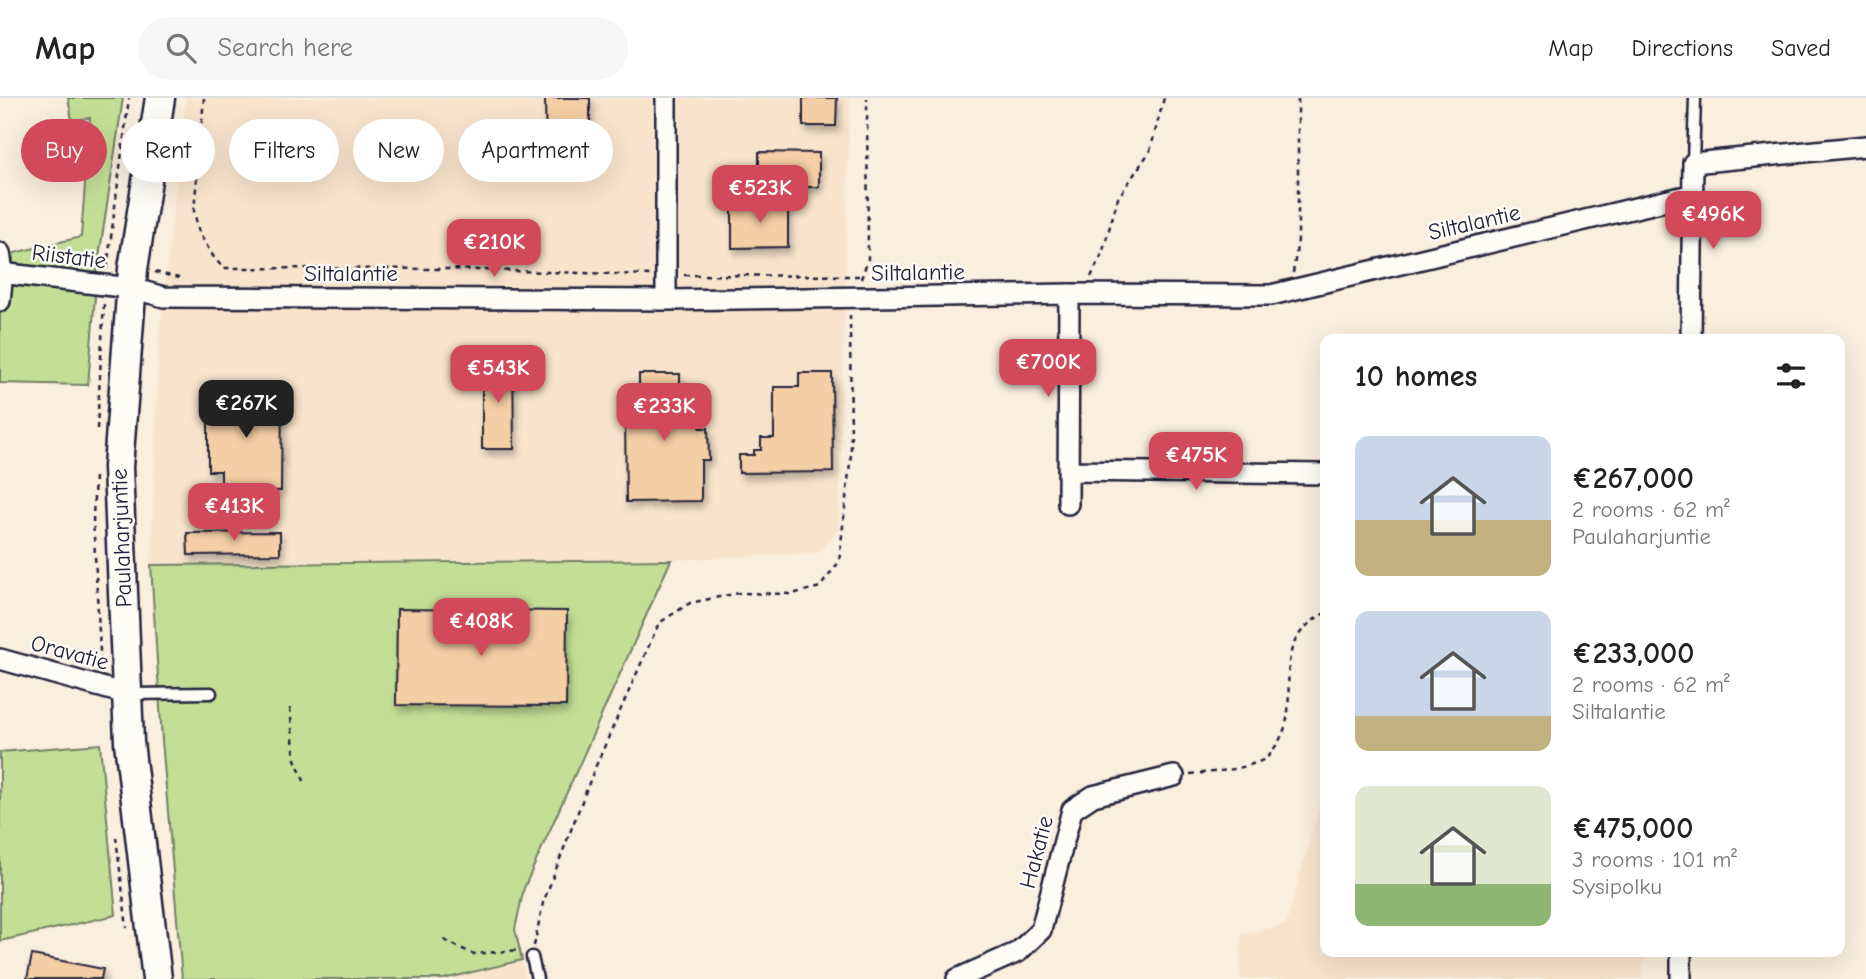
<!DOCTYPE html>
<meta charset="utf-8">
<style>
body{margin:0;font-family:"Comic Neue",sans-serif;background:#f6f6f6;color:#222;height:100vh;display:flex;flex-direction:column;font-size:26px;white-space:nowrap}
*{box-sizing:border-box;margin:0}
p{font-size:23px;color:#767676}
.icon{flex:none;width:38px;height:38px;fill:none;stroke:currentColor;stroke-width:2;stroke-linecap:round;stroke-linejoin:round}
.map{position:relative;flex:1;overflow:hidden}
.sheet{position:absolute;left:1320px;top:236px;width:525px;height:623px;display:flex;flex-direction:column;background:#fff;border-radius:14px;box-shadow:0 7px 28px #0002}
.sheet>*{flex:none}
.top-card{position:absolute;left:21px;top:21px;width:665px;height:63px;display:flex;gap:14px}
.price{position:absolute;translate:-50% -60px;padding:0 16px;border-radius:14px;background:#d1495b;color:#fff;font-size:23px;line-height:46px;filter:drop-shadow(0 2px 4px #0008)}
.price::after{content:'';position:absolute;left:50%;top:42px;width:21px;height:16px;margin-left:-10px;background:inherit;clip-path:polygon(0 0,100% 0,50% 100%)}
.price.active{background:#222;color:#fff}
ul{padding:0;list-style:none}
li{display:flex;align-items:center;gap:21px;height:175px;padding:0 35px}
li span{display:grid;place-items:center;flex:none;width:196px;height:140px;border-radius:14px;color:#555}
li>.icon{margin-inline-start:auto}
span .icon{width:84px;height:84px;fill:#fffc;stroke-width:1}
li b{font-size:30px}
h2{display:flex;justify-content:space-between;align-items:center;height:84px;padding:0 35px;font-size:30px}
.pill{padding:0 24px;border-radius:32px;background:#fff;box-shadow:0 7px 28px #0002;font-size:24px;line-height:63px}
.pill.active{background:#d1495b;color:#fff}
header{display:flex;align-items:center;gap:42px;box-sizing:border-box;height:98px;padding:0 35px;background:#fff;border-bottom:2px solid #e0e0e0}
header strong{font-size:33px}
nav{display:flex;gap:38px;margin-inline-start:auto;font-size:24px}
.search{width:490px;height:63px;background:#f6f6f6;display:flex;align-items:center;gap:18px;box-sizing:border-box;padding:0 24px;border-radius:38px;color:#767676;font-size:26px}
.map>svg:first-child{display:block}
.built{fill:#f8e4cd}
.green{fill:#c3df96;stroke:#728068;stroke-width:2}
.building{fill:#f4cea4;stroke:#22223b;stroke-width:2;filter:url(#shadow)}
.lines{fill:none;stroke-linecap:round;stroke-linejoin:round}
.lane-casing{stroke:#22223b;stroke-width:15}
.street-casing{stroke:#22223b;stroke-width:24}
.secondary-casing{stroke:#22223b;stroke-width:33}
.path{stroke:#22223b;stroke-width:2.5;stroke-dasharray:5 5;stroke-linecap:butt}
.lane{stroke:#fdfcf7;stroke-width:10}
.street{stroke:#fdfcf7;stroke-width:19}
.secondary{stroke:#fdfcf7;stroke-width:28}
.labels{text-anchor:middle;stroke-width:5;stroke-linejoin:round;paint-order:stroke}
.street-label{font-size:23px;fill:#22223b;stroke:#fdfcf7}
</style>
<header>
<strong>Map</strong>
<div class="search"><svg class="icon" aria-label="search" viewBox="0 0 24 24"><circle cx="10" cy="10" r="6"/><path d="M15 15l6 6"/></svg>Search here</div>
<nav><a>Map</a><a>Directions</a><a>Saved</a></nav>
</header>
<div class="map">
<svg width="1866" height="881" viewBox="0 0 1866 881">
<defs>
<filter id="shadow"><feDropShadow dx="3" dy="5.5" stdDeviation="3.5" flood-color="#0004"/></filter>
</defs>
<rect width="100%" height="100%" fill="#faeede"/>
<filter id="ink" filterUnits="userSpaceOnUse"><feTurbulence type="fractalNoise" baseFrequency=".0143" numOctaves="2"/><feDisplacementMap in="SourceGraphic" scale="14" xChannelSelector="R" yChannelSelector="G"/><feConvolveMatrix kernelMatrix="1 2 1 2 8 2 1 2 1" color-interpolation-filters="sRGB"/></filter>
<g filter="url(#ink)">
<!-- built -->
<path class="built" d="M186,0H850L839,432L818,455L671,462L151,467L159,237Z
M1325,688V854H1643L1642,881H1240L1241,836L1286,827Z
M522,862L526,881H444Z"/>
<!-- green -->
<path class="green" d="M68,0H123L97,173L88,287L0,285V191L8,190L14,155L81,139L90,20L72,22Z
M671,462L524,790L515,831L522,862L444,881H182L162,642L151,467Z
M100,646L116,817L0,843V654Z"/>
<!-- building -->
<path class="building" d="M545,0H590V54H546Z
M803,0H837L836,28H803Z
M759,54L819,55V89H759Z
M788,104V149L732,150V105Z
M482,263H513L514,351H482Z
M799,275H832L833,374L739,375V357H754V352H761V340H774V289H799Z
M639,276H680V300L700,299V330H708L709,362H701V403L626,404L625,318H633L634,305H639Z
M221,293H282L281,393L221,392V373H208V299H221Z
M280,434V456L188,457L187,435Z
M397,511L567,513L566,608L396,607Z
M32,857L103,871L101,881H27Z"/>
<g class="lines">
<defs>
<path id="lane" d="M1693,65L1695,0
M131,596L211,595
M532,859L537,881"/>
<path id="street" d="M0,155L3,174L0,203
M0,175L131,190L164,199L666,202L1069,196L1271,197L1694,96
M666,202V0
M1691,242L1693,65L1866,48
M1068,373L1325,376
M1068,406L1069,196
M0,561L126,596
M957,881L1018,854L1041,832L1072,712L1093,698L1174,678
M1681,881V854"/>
<path id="secondary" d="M157,881L129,644L118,369L133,171L160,0"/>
</defs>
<!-- lane casing -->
<use href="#lane" class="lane-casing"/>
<!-- street casing -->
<use href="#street" class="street-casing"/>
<!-- secondary casing -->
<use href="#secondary" class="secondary-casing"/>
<!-- path -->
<path class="path" d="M204,0L194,113L199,135L213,158L223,170L447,171L650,177
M107,170L129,0
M155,174L179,180
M1293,175L1298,142V0
M684,177L863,178
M1091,179L1102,156L1118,100L1150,53L1164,0
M861,181L868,161L867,0
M97,331L104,205
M95,379L93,419L101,572
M290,610L295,661L305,685
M1190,676C1215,674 1242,672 1265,661C1269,658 1272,653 1275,649C1309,603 1260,550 1325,515
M116,739L127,830
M444,842L473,856L521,852
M534,848L543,805L594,672L659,525L690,505L739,495L792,496L820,489L839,464L851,356L850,217"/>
<!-- lane -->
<use href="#lane" class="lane"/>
<!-- street -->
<use href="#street" class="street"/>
<!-- secondary -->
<use href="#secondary" class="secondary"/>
</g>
</g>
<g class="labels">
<!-- street labels -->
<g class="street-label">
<text transform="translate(1474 124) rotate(-13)" y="8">Siltalantie</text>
<text transform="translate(69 158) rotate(7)" y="8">Riistatie</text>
<text transform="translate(918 174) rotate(-1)" y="8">Siltalantie</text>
<text x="351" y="183">Siltalantie</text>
<text transform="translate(121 440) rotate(-92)" y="8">Paulaharjuntie</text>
<text transform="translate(70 554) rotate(15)" y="8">Oravatie</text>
<text transform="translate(1036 754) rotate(-75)" y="8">Hakatie</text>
</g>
</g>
</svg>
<b class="price" style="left:760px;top:127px">€523K</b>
<b class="price" style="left:1713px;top:153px">€496K</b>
<b class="price" style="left:494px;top:181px">€210K</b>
<b class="price" style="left:1048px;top:301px">€700K</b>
<b class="price" style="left:498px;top:307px">€543K</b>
<b class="price active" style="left:246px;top:342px">€267K</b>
<b class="price" style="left:664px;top:345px">€233K</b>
<b class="price" style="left:1196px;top:394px">€475K</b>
<b class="price" style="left:234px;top:445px">€413K</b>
<b class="price" style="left:481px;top:560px">€408K</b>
<div class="top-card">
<a class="pill active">Buy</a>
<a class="pill">Rent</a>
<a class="pill">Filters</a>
<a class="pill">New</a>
<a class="pill">Apartment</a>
</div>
<section class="sheet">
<h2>10 homes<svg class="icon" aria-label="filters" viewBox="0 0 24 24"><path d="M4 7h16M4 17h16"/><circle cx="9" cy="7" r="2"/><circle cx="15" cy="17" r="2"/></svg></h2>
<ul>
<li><span style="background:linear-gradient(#c9d6e8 60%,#c2b280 0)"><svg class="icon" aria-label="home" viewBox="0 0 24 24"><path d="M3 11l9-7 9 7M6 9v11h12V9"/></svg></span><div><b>€267,000</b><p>2 rooms · 62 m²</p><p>Paulaharjuntie</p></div></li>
<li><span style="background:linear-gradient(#c9d6e8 75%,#c2b280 0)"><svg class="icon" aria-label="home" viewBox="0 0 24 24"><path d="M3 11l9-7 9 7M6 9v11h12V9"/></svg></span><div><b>€233,000</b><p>2 rooms · 62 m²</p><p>Siltalantie</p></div></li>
<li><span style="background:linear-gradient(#dfe7d0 70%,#8fb573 0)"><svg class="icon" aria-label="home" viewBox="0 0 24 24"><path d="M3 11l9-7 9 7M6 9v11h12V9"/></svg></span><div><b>€475,000</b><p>3 rooms · 101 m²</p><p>Sysipolku</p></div></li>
</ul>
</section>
</div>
